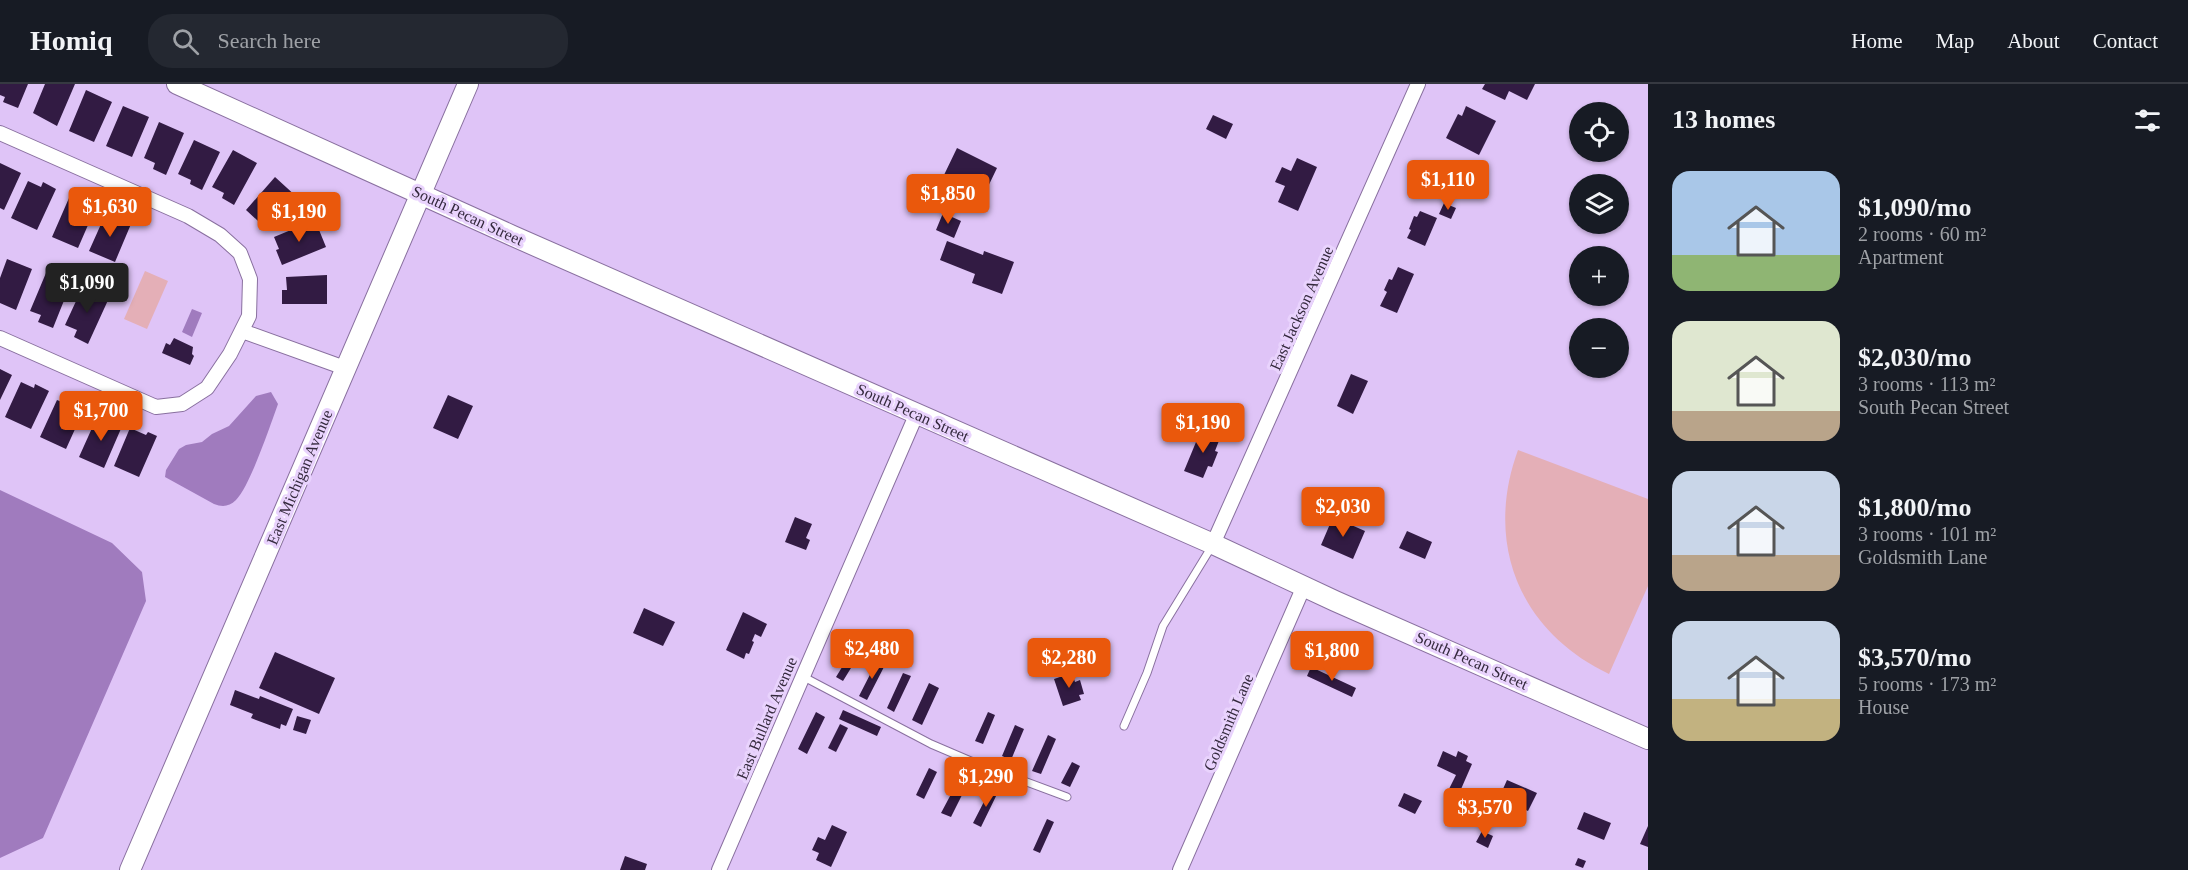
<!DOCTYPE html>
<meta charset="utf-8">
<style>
body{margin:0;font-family:Georgia,serif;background:#242831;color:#f1f3f6;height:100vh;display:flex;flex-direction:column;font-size:22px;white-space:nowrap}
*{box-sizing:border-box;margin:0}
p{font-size:20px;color:#9ea1a6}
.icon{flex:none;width:33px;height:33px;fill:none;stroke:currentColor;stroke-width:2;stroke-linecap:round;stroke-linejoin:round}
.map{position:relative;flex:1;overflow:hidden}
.drawer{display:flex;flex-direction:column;background:#171b24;width:540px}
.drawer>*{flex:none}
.fabs{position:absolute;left:1569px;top:18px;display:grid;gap:12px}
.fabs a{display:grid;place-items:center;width:60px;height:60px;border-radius:50%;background:#171b24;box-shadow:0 2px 4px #0004;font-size:30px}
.price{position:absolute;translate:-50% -51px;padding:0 14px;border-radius:6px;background:#ea580c;color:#fff;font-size:20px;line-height:39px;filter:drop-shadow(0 2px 3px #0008)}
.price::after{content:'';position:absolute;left:50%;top:36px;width:18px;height:14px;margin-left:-9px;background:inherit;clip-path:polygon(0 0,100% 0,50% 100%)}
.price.current{background:#222;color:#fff}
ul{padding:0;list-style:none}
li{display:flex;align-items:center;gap:18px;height:150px;padding:0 24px}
li span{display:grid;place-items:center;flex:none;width:168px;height:120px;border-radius:18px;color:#555}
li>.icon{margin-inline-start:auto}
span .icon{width:72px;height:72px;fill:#fffc;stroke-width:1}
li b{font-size:26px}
h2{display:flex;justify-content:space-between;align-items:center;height:72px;padding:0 24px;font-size:26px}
header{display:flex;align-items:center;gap:36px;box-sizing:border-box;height:84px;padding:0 30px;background:#171b24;border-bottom:2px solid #363941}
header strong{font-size:28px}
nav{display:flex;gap:33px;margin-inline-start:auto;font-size:21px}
.search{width:420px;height:54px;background:#242831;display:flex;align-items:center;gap:15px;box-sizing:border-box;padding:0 21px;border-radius:24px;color:#9ea1a6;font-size:22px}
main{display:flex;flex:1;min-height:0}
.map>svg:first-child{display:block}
.green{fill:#e4afb7}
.water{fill:#a07bbe}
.building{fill:#321b43}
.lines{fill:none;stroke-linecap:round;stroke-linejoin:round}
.lane-casing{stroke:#89709f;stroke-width:9}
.street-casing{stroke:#89709f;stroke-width:16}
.secondary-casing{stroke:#89709f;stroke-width:22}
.lane{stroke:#fff;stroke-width:7}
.street{stroke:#fff;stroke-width:14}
.secondary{stroke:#fff;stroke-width:20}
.labels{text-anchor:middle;stroke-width:6;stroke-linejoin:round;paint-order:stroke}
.street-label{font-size:16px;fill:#34293d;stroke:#e9d3fd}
</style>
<header>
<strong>Homiq</strong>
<div class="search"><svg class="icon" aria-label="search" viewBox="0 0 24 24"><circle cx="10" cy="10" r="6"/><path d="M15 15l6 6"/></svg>Search here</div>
<nav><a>Home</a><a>Map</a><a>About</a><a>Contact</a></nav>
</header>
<main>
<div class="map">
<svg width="1648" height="786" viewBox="0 0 1648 786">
<rect width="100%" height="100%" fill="#dfc4f7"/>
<!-- green -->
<path class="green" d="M145,187L168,197L147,245L124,235Z
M1518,366L1648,415V502L1609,590C1519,547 1484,459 1518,366Z"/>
<!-- water -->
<path class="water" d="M192,225L202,229L192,253L182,248Z
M271,308L278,320C270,342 250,402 236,416C229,423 222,423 214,420L165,393L166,386L179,365L186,361L202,358L212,350L229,342L256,312Z
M0,406L112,459L142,488L146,517L43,754L0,774Z"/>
<!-- building -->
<path class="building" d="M0,0H28L18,24L3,18L5,13L0,11Z
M45,0H75L57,42L33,29Z
M1485,0H1535L1527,16L1509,7L1505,16L1482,5Z
M86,6L112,18L94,58L69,47Z
M123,22L149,33L132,73L106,62Z
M1466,22L1496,37L1479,71L1446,54L1458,30L1462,32Z
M1213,31L1233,40L1226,55L1206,45Z
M159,38L184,49L166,91L153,85L155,79L144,74Z
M194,56L220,68L202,106L190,100L191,96L178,90Z
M957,64L997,84L984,111L944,91Z
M233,66L257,79L234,121L222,114L224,109L212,103Z
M1297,74L1317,83L1298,127L1278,118L1285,102L1275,98L1282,83L1291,87Z
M0,79L21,89L4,126L0,124Z
M275,93L298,114L269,147L246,126Z
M28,97L41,103L43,98L56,105L37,146L11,134Z
M69,114L95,125L78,164L52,153Z
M1444,119L1456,124L1451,135L1439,130Z
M1420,127L1437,134L1425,162L1407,154L1411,146L1409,145L1414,132L1417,133Z
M106,129L131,140L115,178L89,167Z
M943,129L961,137L954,154L936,146Z
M315,136L326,163L282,181L276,166L279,165L274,153Z
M947,157L983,171L984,167L1014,178L1002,210L972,199L975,190L940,176Z
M7,175L32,185L16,226L0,219V194Z
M1398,183L1414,190L1397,229L1380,222L1387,208L1384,206L1389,195L1392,196Z
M46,189L71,199L53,244L38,238L41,231L30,227Z
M327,191V220H282V206H287L286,193Z
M83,202L109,214L88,260L74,253L77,246L65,241Z
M174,254L193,263L192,270L194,272L190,281L162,269L166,259L170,261Z
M0,285L12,291L0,316Z
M1351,290L1368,297L1353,330L1337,322Z
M21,298L34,304L35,300L49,307L31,345L5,333Z
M448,311L473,322L458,355L433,344Z
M57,316L69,321L71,317L85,323L66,365L40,353Z
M97,333L109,338L111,335L123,340L104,384L79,373Z
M130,344L146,351L148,348L157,352L139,393L114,382Z
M1201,346L1220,354L1215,367L1218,368L1212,383L1208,382L1203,394L1184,387Z
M795,433L812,440L806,454L810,456L806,466L785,458Z
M1333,433L1365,447L1353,475L1321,461Z
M1407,447L1432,458L1425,475L1399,464Z
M644,524L675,538L663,562L633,549Z
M743,528L767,540L761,553L755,550L752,557L754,558L749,570L746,569L744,575L726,566Z
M855,562L862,566L843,597L836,593Z
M275,568L335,594L319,630L259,604Z
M878,575L886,579L867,616L859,612Z
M1311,583L1356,604L1352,613L1307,592Z
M903,589L911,592L894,628L887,624Z
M1072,589L1075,598L1080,596L1084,610L1079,611L1081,616L1063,622L1054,595Z
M929,599L939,604L922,641L912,636Z
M235,606L259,615L260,612L293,625L286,642L281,640L280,645L251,634L253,630L230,621Z
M843,626L881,643L877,652L839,635Z
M816,628L825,633L807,670L798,665Z
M988,628L995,631L983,660L975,657Z
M297,632L311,636L306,650L293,646Z
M840,640L848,644L836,668L828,664Z
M1015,641L1024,645L1011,676L1002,672Z
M1048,651L1056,655L1041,690L1032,687Z
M1443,667L1456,673L1458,667L1468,672L1466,677L1472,680L1458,712L1448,707L1456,691L1437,682Z
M1072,678L1080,682L1070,703L1061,699Z
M929,684L937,688L924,715L916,711Z
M1507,696L1537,709L1528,727L1499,714Z
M957,699L966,703L951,733L941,729Z
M991,704L998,708L981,743L973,739Z
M1404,709L1422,717L1415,730L1398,722Z
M1584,728L1611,739L1604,756L1577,745Z
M1047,735L1054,738L1040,769L1033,766Z
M832,741L847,748L831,783L816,776L819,769L812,766L818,753L825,756Z
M1648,742V763L1640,760Z
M1482,747L1493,752L1488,764L1476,758Z
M625,772L647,780L645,786H620Z
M1578,774L1586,777L1583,784L1575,781Z"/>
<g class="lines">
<defs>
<path id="lane" d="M802,592L931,660L973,678L1067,713
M1124,642L1147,589L1163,542L1212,462"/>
<path id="street" d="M0,49L188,132L220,151L240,169L250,195L249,232L230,270L207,304L182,320L156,323L0,254
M242,247L345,284
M1213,460L1418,0
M719,786L917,329
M1180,786L1304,502"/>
<path id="secondary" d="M177,0L513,152L1213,460L1335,517L1648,655
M130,786L468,0"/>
</defs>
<!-- lane casing -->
<use href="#lane" class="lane-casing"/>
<!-- street casing -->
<use href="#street" class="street-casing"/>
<!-- secondary casing -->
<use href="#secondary" class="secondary-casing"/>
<!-- lane -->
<use href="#lane" class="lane"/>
<!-- street -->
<use href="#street" class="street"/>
<!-- secondary -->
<use href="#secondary" class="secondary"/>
</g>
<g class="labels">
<!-- street labels -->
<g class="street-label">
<text transform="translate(468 131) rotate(25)" y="6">South Pecan Street</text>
<text transform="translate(1301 224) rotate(-66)" y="6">East Jackson Avenue</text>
<text transform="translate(913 328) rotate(24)" y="6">South Pecan Street</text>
<text transform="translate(299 393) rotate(-67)" y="6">East Michigan Avenue</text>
<text transform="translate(1472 576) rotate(24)" y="6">South Pecan Street</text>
<text transform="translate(766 634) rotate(-67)" y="6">East Bullard Avenue</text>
<text transform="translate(1228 638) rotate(-67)" y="6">Goldsmith Lane</text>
</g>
</g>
</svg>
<div class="fabs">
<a><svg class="icon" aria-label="locate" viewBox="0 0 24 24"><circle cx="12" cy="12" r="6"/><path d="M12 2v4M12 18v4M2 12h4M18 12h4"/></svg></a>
<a><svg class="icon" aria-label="layers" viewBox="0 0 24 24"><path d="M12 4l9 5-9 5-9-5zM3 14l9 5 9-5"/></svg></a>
<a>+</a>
<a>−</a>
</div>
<b class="price" style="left:1448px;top:127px">$1,110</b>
<b class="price" style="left:948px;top:141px">$1,850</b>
<b class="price" style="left:110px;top:154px">$1,630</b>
<b class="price" style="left:299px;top:159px">$1,190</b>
<b class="price current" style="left:87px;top:230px">$1,090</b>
<b class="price" style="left:101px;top:358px">$1,700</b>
<b class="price" style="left:1203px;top:370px">$1,190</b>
<b class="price" style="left:1343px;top:454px">$2,030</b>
<b class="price" style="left:872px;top:596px">$2,480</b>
<b class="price" style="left:1332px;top:598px">$1,800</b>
<b class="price" style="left:1069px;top:605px">$2,280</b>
<b class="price" style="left:986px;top:724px">$1,290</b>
<b class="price" style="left:1485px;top:755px">$3,570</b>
</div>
<section class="drawer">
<h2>13 homes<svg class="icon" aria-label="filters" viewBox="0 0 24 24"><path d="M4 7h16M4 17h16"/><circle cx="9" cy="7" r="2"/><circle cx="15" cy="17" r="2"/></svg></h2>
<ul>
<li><span style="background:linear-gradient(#a9c7e8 70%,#8fb573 0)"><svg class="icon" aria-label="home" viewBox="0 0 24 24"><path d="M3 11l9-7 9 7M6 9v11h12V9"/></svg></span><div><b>$1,090/mo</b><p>2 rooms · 60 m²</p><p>Apartment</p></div></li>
<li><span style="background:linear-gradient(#dfe7d0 75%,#b9a48a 0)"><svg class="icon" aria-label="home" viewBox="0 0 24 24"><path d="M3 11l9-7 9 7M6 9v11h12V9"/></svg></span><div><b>$2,030/mo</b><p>3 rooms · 113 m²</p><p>South Pecan Street</p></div></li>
<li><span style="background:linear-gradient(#c9d6e8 70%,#b9a48a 0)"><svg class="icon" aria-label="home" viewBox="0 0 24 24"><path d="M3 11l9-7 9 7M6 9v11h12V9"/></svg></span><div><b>$1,800/mo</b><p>3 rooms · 101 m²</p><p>Goldsmith Lane</p></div></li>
<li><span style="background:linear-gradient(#c9d6e8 65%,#c2b280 0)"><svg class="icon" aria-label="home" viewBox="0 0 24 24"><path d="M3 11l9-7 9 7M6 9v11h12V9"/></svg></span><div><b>$3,570/mo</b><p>5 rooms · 173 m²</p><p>House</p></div></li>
</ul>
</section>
</main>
